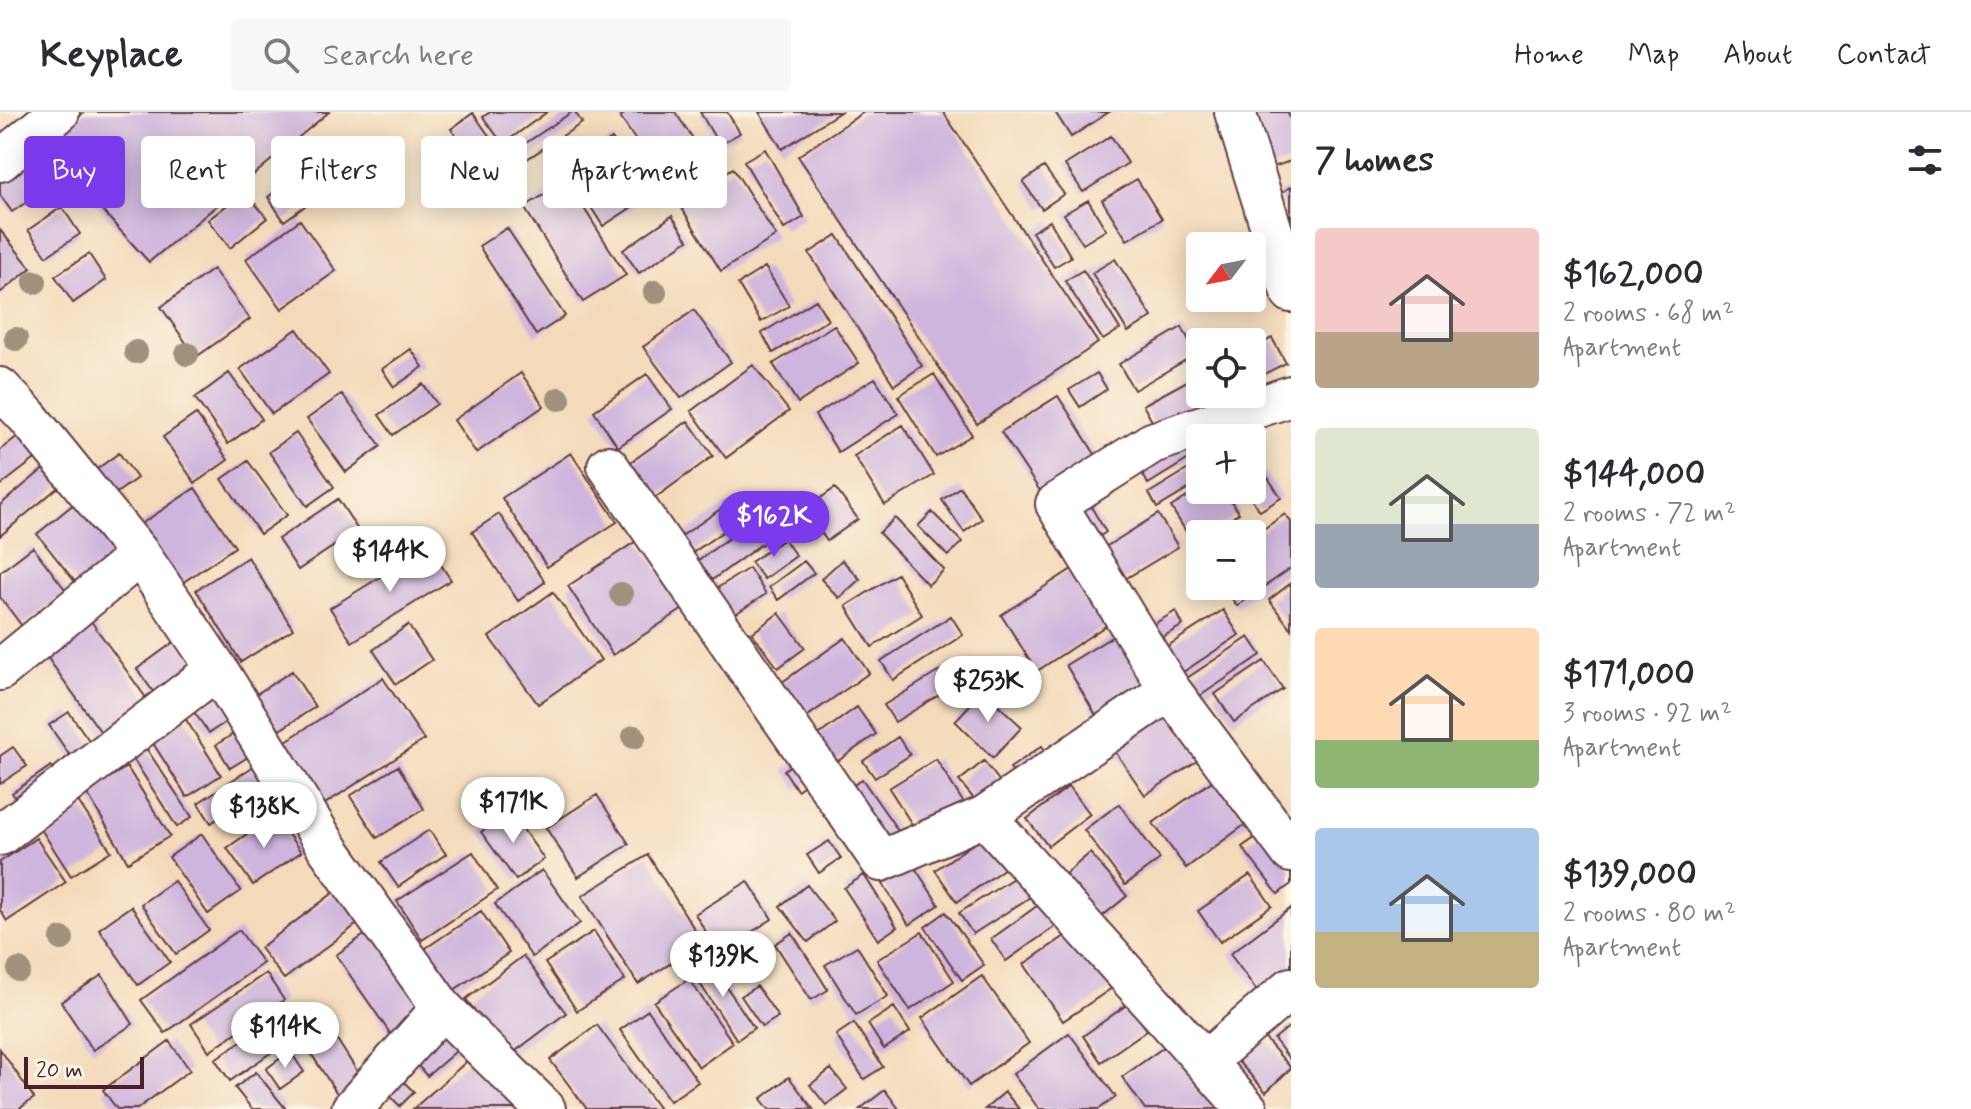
<!DOCTYPE html>
<meta charset="utf-8">
<style>
body{margin:0;font-family:Mynerve,sans-serif;background:#f7f7f7;color:#2b2b33;height:100vh;display:flex;flex-direction:column;font-size:30px;white-space:nowrap}
*{box-sizing:border-box;margin:0}
p{font-size:26px;color:#7c7c81}
.icon{flex:none;width:44px;height:44px;fill:none;stroke:currentColor;stroke-width:2;stroke-linecap:round;stroke-linejoin:round}
.map{position:relative;flex:1;overflow:hidden}
.drawer{display:flex;flex-direction:column;background:#fff;width:680px}
.drawer>*{flex:none}
.top-card{position:absolute;left:24px;top:24px;width:760px;height:72px;display:flex;gap:16px}
.needle{width:52px;rotate:238deg}
.controls{position:absolute;left:1186px;top:120px;display:grid;gap:16px}
.controls a{display:grid;place-items:center;width:80px;height:80px;border-radius:8px;background:#fff;box-shadow:0 4px 20px #0003;font-size:40px}
.scale{position:absolute;left:24px;bottom:20px;width:120px;box-sizing:border-box;padding-left:8px;border:4px solid #4a1f2b;border-top:0;font-size:22px;line-height:28px;white-space:nowrap;color:#4a1f2b;-webkit-text-stroke:6px #fcf5e5;paint-order:stroke}
.price{position:absolute;translate:-50% -68px;padding:0 18px;border-radius:28px;background:#fff;color:#222;font-size:26px;line-height:52px;filter:drop-shadow(0 2px 4px #0008)}
.price::after{content:'';position:absolute;left:50%;top:48px;width:24px;height:18px;margin-left:-12px;background:inherit;clip-path:polygon(0 0,100% 0,50% 100%)}
.price.selected{background:#7c3aed;color:#fff}
ul{padding:0;list-style:none}
li{display:flex;align-items:center;gap:24px;height:200px;padding:0 24px}
li span{display:grid;place-items:center;flex:none;width:224px;height:160px;border-radius:8px;color:#555}
li>.icon{margin-inline-start:auto}
span .icon{width:96px;height:96px;fill:#fffc;stroke-width:1}
li b{font-size:34px}
h2{display:flex;justify-content:space-between;align-items:center;height:96px;padding:0 24px;font-size:34px}
.chip{padding:0 28px;border-radius:8px;background:#fff;box-shadow:0 4px 20px #0003;font-size:28px;line-height:72px}
.chip.selected{background:#7c3aed;color:#fff}
header{display:flex;align-items:center;gap:48px;box-sizing:border-box;height:112px;padding:0 40px;background:#fff;border-bottom:2px solid #e1e1e2}
header strong{font-size:38px}
nav{display:flex;gap:44px;margin-inline-start:auto;font-size:28px}
.search{width:560px;height:72px;background:#f7f7f7;display:flex;align-items:center;gap:20px;box-sizing:border-box;padding:0 28px;border-radius:8px;color:#7c7c81;font-size:30px}
main{display:flex;flex:1;min-height:0}
.map>svg:first-child{display:block}
.building{fill:#cfb5dd}
.lines{fill:none;stroke-linecap:round;stroke-linejoin:round}
.minor-casing{stroke:#633b40;stroke-width:44}
.minor{stroke:#fff;stroke-width:40}
.tree{fill:#a1917c}
</style>
<header>
<strong>Keyplace</strong>
<div class="search"><svg class="icon" aria-label="search" viewBox="0 0 24 24"><circle cx="10" cy="10" r="6"/><path d="M15 15l6 6"/></svg>Search here</div>
<nav><a>Home</a><a>Map</a><a>About</a><a>Contact</a></nav>
</header>
<main>
<div class="map">
<svg width="1291" height="997" viewBox="0 0 1291 997">
<rect width="100%" height="100%" fill="#fcf5e5"/>
<filter id="ink" filterUnits="userSpaceOnUse"><feTurbulence type="fractalNoise" baseFrequency=".0125" numOctaves="2"/><feDisplacementMap in="SourceGraphic" scale="16" xChannelSelector="R" yChannelSelector="G"/><feConvolveMatrix kernelMatrix="1 2 1 2 8 2 1 2 1" color-interpolation-filters="sRGB"/></filter>
<filter id="wash" filterUnits="userSpaceOnUse"><feTurbulence type="fractalNoise" baseFrequency=".006" numOctaves="4" result="noise"/><feDisplacementMap in="SourceGraphic" scale="32" xChannelSelector="R" yChannelSelector="G"/><feGaussianBlur stdDeviation="1.8" result="paint"/><feColorMatrix in="noise" values="0 0 0 0 0 0 0 0 0 0 0 0 0 0 0 0 0 1.4 0 .05"/><feComposite in="paint" operator="in"/></filter>
<g filter="url(#wash)">
<rect width="100%" height="100%" fill="#f3daba"/>
<g id="blocks">
<!-- building -->
<path class="building" d="M84,0H329L149,150L46,37Z
M490,0H547L503,32L483,5Z
M572,0H575L582,11L524,49L517,37Z
M627,0H675L694,28L653,54L620,5Z
M700,0H727L740,21L719,33Z
M759,0H840L782,37Z
M864,0H943L1098,231L977,312L798,44Z
M1055,0H1109L1071,25Z
M1252,0H1288L1291,10V49L1270,56Z
M473,1L521,69L499,85L451,17Z
M1111,24L1128,51L1083,80L1065,53Z
M612,27L649,84L603,114L567,58Z
M703,33L718,57L668,88L653,65Z
M765,37L804,105L784,117L744,49Z
M334,38L351,61L284,109L268,85Z
M28,51L45,78L12,100L0,83V70Z
M1044,55L1064,82L1042,97L1023,70Z
M733,56L776,124L721,159L678,90Z
M1137,67L1162,107L1127,128L1102,88Z
M567,69L626,163L583,190L524,95Z
M1291,75V105L1277,83Z
M245,79L267,106L230,136L208,108Z
M1088,88L1106,118L1083,132L1064,102Z
M62,95L80,122L47,144L28,118Z
M672,104L688,128L639,161L623,138Z
M300,108L336,159L282,197L246,147Z
M1050,109L1071,145L1054,155L1032,120Z
M507,116L565,204L536,223L479,134Z
M0,118L31,156L0,181Z
M837,123L922,254L894,273L809,141Z
M89,142L106,168L73,191L55,164Z
M1115,147L1152,205L1128,220L1092,161Z
M765,155L789,194L761,210L738,172Z
M213,157L250,207L196,245L161,195Z
M1083,158L1120,217L1103,228L1065,169Z
M816,188L828,208L773,241L762,221Z
M694,198L731,250L681,286L643,235Z
M834,213L859,251L798,291L773,252Z
M1182,215L1196,242L1134,278L1119,252Z
M297,217L329,262L272,302L240,257Z
M1272,226L1286,251L1252,268V236Z
M411,237L423,255L394,275L382,257Z
M753,253L789,299L726,346L691,299Z
M229,261L262,307L228,332L195,286Z
M521,261L544,294L476,341L454,308Z
M1097,261L1107,277L1080,295L1069,278Z
M647,262L672,297L618,335L594,299Z
M934,262L972,323L936,345L898,284Z
M1200,262V282H1222L1224,286L1159,322L1143,293Z
M875,266L898,302L838,340L815,303Z
M423,272L437,292L393,323L379,303Z
M342,282L381,334L346,360L307,307Z
M1058,284L1100,350L1044,385L1001,320Z
M196,302L228,348L195,371L163,325Z
M688,309L713,344L645,393L620,358Z
M903,313L934,363L885,393L854,344Z
M27,317L44,340L0,374V338Z
M296,321L334,375L307,394L269,340Z
M1200,326V340L1148,372L1141,359Z
M119,341L137,366L107,388L89,363Z
M571,341L617,410L547,455L502,386Z
M53,349L68,367L0,424V393Z
M248,349L287,403L260,422L222,367Z
M1200,350V370L1157,396L1149,381Z
M1260,353L1281,386L1260,399L1246,378H1252V359Z
M960,375L982,407L964,420L942,388Z
M195,376L235,435L176,475L135,416Z
M835,376L858,407L827,429L805,397Z
M1200,377L1224,378L1239,401L1207,422H1200V426L1193,431L1171,395Z
M81,386L125,439L80,476L37,422Z
M338,387L358,418L298,458L278,427Z
M1087,388L1106,420L1090,431L1069,399Z
M728,392L739,408L688,444L676,428Z
M768,398L782,417L708,471L693,452Z
M932,400L962,430L948,444L918,414Z
M499,402L545,470L518,489L472,420Z
M1158,402L1178,435L1115,473L1096,441Z
M1285,402L1291,410V456L1237,494L1223,474H1252V425Z
M895,406L944,458L928,473L879,421Z
M784,427L796,444L764,467L751,450Z
M638,428L683,497L613,543L568,474Z
M33,435L67,480L22,514L0,485V460Z
M429,435L451,468L352,530L330,496Z
M248,445L293,517L241,550L196,478Z
M842,448L860,467L839,486L821,467Z
M804,449L814,461L778,488L769,475Z
M1078,453L1113,509L1037,559L1001,503Z
M749,456L766,482L729,506L711,480Z
M897,462L922,503L872,535L846,494Z
M1291,471V517L1269,488Z
M553,480L601,548L538,592L489,525Z
M1223,498L1239,523L1174,566L1157,541Z
M1176,499L1183,513L1152,531L1144,518Z
M779,501L805,536L778,556L752,521Z
M951,504L963,523L893,568L881,549Z
M88,505L149,590L103,623L42,538Z
M408,513L432,548L396,572L373,538Z
M1120,520L1154,576L1100,610L1066,553Z
M1249,525L1261,543L1191,590L1178,572Z
M845,526L869,561L802,608L778,573Z
M178,527L200,558L159,588L137,557Z
M1264,549L1283,577L1234,610L1215,582Z
M951,552L962,569L895,610L884,593Z
M292,559L315,595L275,621L252,585Z
M383,566L424,628L323,693L283,631Z
M983,579L1022,615L993,646L955,609Z
M223,580L238,602L209,621L194,600Z
M857,595L876,622L828,656L809,630Z
M1171,596L1203,645L1145,683L1112,635Z
M69,600L93,634L73,648L49,613Z
M185,606L221,663L187,685L151,628Z
M247,613L261,637L230,656L216,633Z
M898,625L910,643L875,666L863,649Z
M1042,634L1052,649L1019,671L1010,656Z
M13,635L27,654L0,672V644Z
M146,636L192,705L177,715L132,645Z
M803,645L817,665L797,678L784,658Z
M266,646L279,667L211,711L198,691Z
M936,647L965,693L918,722L889,676Z
M984,649L1004,675L980,694L959,669Z
M51,654L62,669L22,696L12,681Z
M398,654L424,697L377,726L350,684Z
M127,655L170,724L128,750L86,680Z
M862,667L901,723L885,734L846,679Z
M1215,667L1247,711L1186,756L1153,711Z
M1069,674L1090,702L1048,734L1027,707Z
M597,683L629,732L578,765L546,716Z
M76,686L111,739L71,764L37,711Z
M1119,692L1160,747L1125,773L1084,718Z
M510,699L544,747L516,768L481,720Z
M274,703L301,740L253,773L227,736Z
M429,718L446,742L398,775L381,750Z
M993,718L1015,749L957,790L935,758Z
M1263,720L1291,758V772L1278,782L1242,735Z
M202,722L241,779L208,802L169,745Z
M36,726L66,770L7,809L0,798V750Z
M829,729L841,746L819,761L807,743Z
M473,740L497,778L422,828L397,789Z
M1090,741L1127,784L1100,806L1063,764Z
M648,743L703,831L638,872L582,784Z
M910,748L939,793L909,813L880,767Z
M542,758L580,811L532,845L495,792Z
M1021,761L1035,782L973,822L959,801Z
M864,763L897,815L878,828L844,776Z
M1250,763L1272,794L1220,830L1198,799Z
M174,769L209,818L176,842L141,792Z
M748,769L772,807L719,841L695,802Z
M807,773L835,809L808,830L780,794Z
M340,776L364,807L284,867L260,836Z
M1044,789L1060,811L1006,849L991,827Z
M131,794L170,850L138,873L99,817Z
M1291,796V855L1258,880L1230,842Z
M481,799L509,841L451,880L423,838Z
M946,800L984,853L962,868L925,815Z
M373,817L432,901L394,927L336,843Z
M239,818L263,851L165,921L141,888Z
M1074,818L1112,876L1063,909L1024,852Z
M594,819L625,868L577,899L545,851Z
M922,820L954,869L910,898L877,848Z
M792,821L828,878L811,888L775,832Z
M857,834L888,884L856,903L825,853Z
M523,844L566,901L509,944L466,887Z
M708,847L754,916L737,928L691,858Z
M266,861L284,888L209,939L191,912Z
M102,863L133,912L93,938L61,890Z
M982,864L1029,931L969,974L922,906Z
M689,867L733,931L699,955L654,890Z
M757,874L778,905L762,915L741,884Z
M1128,892L1147,918L1101,950L1083,924Z
M894,895L910,920L884,937L868,912Z
M648,898L698,970L670,989L620,918Z
M324,907L364,970L340,986L299,923Z
M268,911L282,933L230,969L215,947Z
M854,911L883,955L864,967L836,923Z
M597,913L659,997H587L550,948Z
M1291,913V949L1274,927Z
M448,917L462,934L427,964L412,947Z
M1069,921L1116,985L1099,997H1039L1013,962Z
M1261,922L1291,956L1266,980L1235,946Z
M1174,928L1223,997H1145L1122,965Z
M169,929L190,958L137,997H117L103,978Z
M0,937L34,986L19,997H0Z
M290,939L304,960L280,977L266,957Z
M474,943L521,997H413Z
M831,957L847,977L826,993L810,973Z
M256,960L286,997H252L235,976Z
M396,962L414,980L400,994L382,976Z
M789,965L813,997H769L761,987Z
M885,978L899,997H860Z
M1005,980L1019,997H985Z"/>
</g>
</g>
<g filter="url(#ink)">
<use href="#blocks" fill-opacity="0" stroke="#633b40" stroke-width="2"/>
<g class="lines">
<defs>
<path id="minor" d="M1235,0L1291,180
M0,49L59,0
M0,276L27,304L140,443L217,557L327,735L442,896L545,997
M1291,284L1152,331L1056,392L1170,578L1291,740
M608,354L881,749L985,704L1170,578
M0,558L140,443
M985,704L1247,997
M0,723L217,557
M1206,949L1291,876
M352,997L442,896"/>
</defs>
<!-- minor casing -->
<use href="#minor" class="minor-casing"/>
<!-- minor -->
<use href="#minor" class="minor"/>
</g>
<!-- trees -->
<g class="tree">
<circle cx="35" cy="170" r="12"/>
<circle cx="655" cy="180" r="12"/>
<circle cx="16" cy="227" r="12"/>
<circle cx="136" cy="240" r="12"/>
<circle cx="187" cy="242" r="12"/>
<circle cx="559" cy="287" r="12"/>
<circle cx="621" cy="482" r="12"/>
<circle cx="634" cy="625" r="12"/>
<circle cx="62" cy="827" r="12"/>
<circle cx="19" cy="858" r="12"/>
</g>
</g>
</svg>
<div class="controls">
<a><svg class="needle" viewBox="-14 -14 28 28"><path d="M0-13l5 13h-10z" fill="#e53935"/><path d="M0 13l5-13h-10z" fill="#7c7c81"/></svg></a>
<a><svg class="icon" aria-label="locate" viewBox="0 0 24 24"><circle cx="12" cy="12" r="6"/><path d="M12 2v4M12 18v4M2 12h4M18 12h4"/></svg></a>
<a>+</a>
<a>−</a>
</div>
<div class="scale">20 m</div>
<b class="price selected" style="left:774px;top:447px">$162K</b>
<b class="price" style="left:390px;top:482px">$144K</b>
<b class="price" style="left:988px;top:612px">$253K</b>
<b class="price" style="left:513px;top:733px">$171K</b>
<b class="price" style="left:264px;top:738px">$138K</b>
<b class="price" style="left:723px;top:887px">$139K</b>
<b class="price" style="left:285px;top:958px">$114K</b>
<div class="top-card">
<a class="chip selected">Buy</a>
<a class="chip">Rent</a>
<a class="chip">Filters</a>
<a class="chip">New</a>
<a class="chip">Apartment</a>
</div>
</div>
<section class="drawer">
<h2>7 homes<svg class="icon" aria-label="filters" viewBox="0 0 24 24"><path d="M4 7h16M4 17h16"/><circle cx="9" cy="7" r="2"/><circle cx="15" cy="17" r="2"/></svg></h2>
<ul>
<li><span style="background:linear-gradient(#f6c9c9 65%,#b9a48a 0)"><svg class="icon" aria-label="home" viewBox="0 0 24 24"><path d="M3 11l9-7 9 7M6 9v11h12V9"/></svg></span><div><b>$162,000</b><p>2 rooms · 68 m²</p><p>Apartment</p></div></li>
<li><span style="background:linear-gradient(#dfe7d0 60%,#9aa5b1 0)"><svg class="icon" aria-label="home" viewBox="0 0 24 24"><path d="M3 11l9-7 9 7M6 9v11h12V9"/></svg></span><div><b>$144,000</b><p>2 rooms · 72 m²</p><p>Apartment</p></div></li>
<li><span style="background:linear-gradient(#ffd9b3 70%,#8fb573 0)"><svg class="icon" aria-label="home" viewBox="0 0 24 24"><path d="M3 11l9-7 9 7M6 9v11h12V9"/></svg></span><div><b>$171,000</b><p>3 rooms · 92 m²</p><p>Apartment</p></div></li>
<li><span style="background:linear-gradient(#a9c7e8 65%,#c2b280 0)"><svg class="icon" aria-label="home" viewBox="0 0 24 24"><path d="M3 11l9-7 9 7M6 9v11h12V9"/></svg></span><div><b>$139,000</b><p>2 rooms · 80 m²</p><p>Apartment</p></div></li>
</ul>
</section>
</main>
